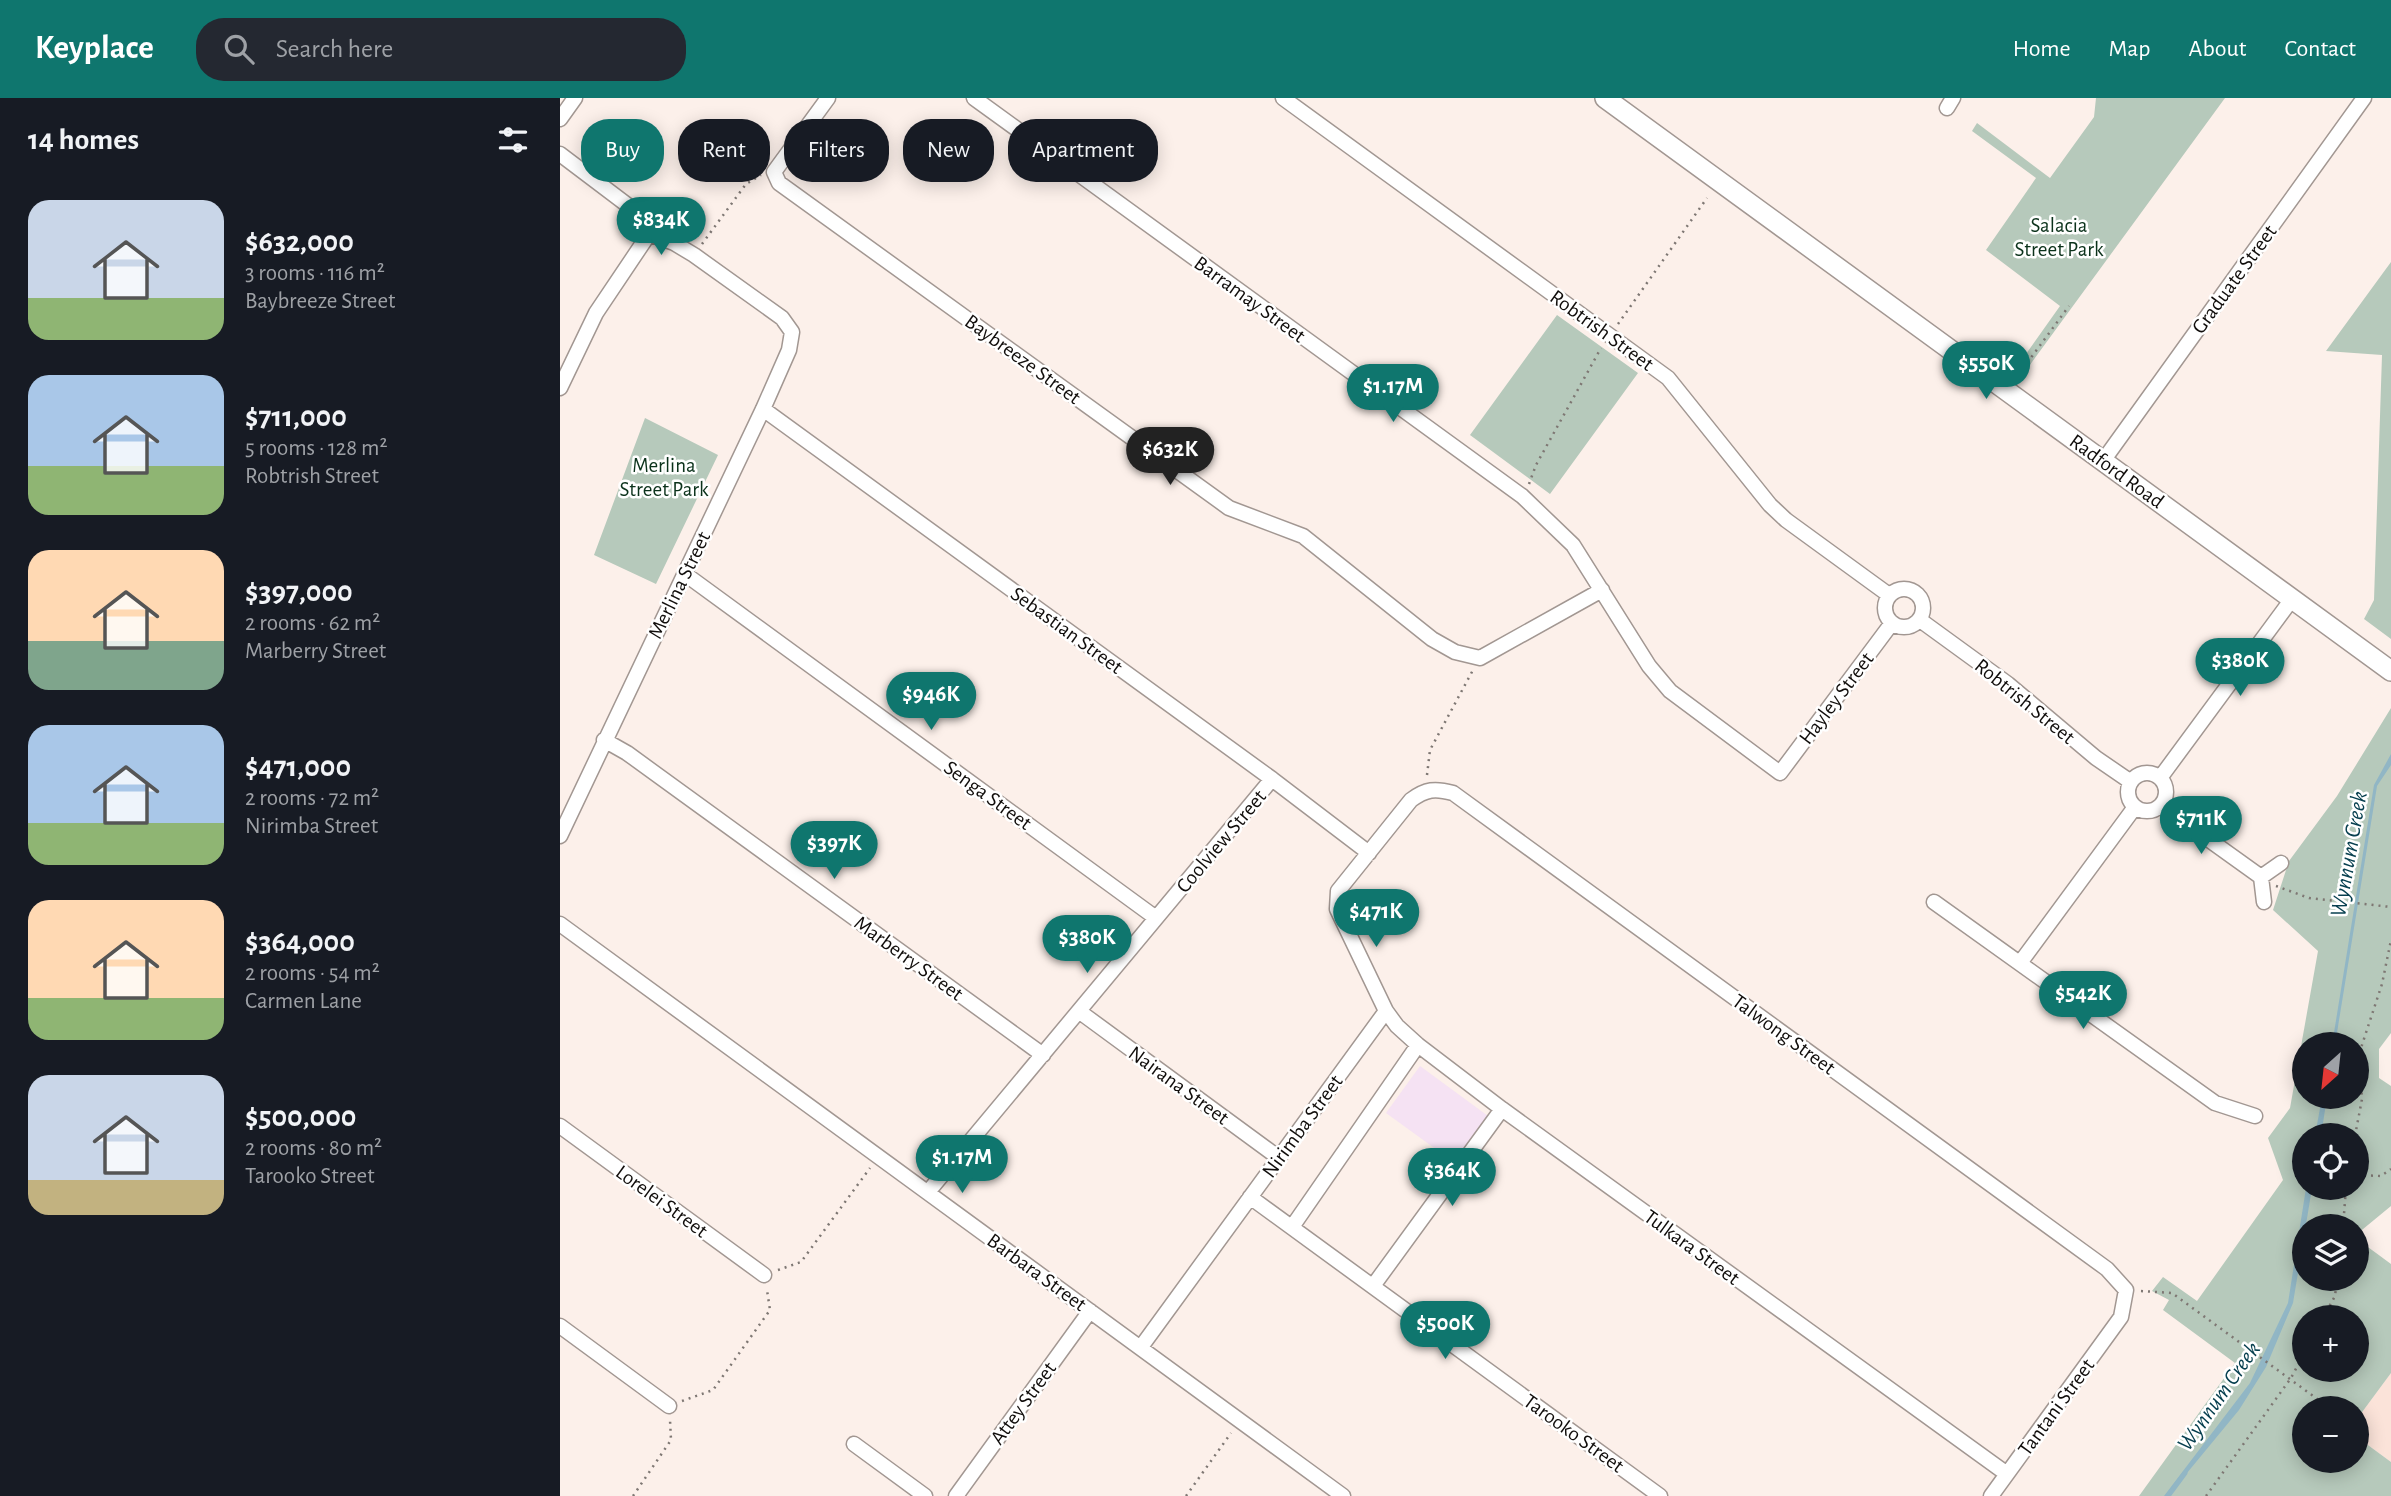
<!DOCTYPE html>
<meta charset="utf-8">
<style>
body{margin:0;font-family:"Alegreya Sans",sans-serif;background:#242831;color:#f1f3f6;height:100vh;display:flex;flex-direction:column;font-size:26px;white-space:nowrap}
*{box-sizing:border-box;margin:0}
p{font-size:23px;color:#9ea1a6}
.icon{flex:none;width:38px;height:38px;fill:none;stroke:currentColor;stroke-width:2;stroke-linecap:round;stroke-linejoin:round}
.map{position:relative;flex:1;overflow:hidden}
.side{display:flex;flex-direction:column;background:#171b24;width:560px}
.side>*{flex:none}
.guide{position:absolute;left:21px;top:21px;width:665px;height:63px;display:flex;gap:14px}
.needle{width:46px;rotate:207deg}
.buttons{position:absolute;left:1732px;top:934px;display:grid;gap:14px}
.buttons a{display:grid;place-items:center;width:77px;height:77px;border-radius:50%;background:#171b24;box-shadow:0 4px 18px #0003;font-size:35px}
.price{position:absolute;translate:-50% -60px;padding:0 16px;border-radius:24px;background:#0f766e;color:#fff;font-size:23px;line-height:46px;filter:drop-shadow(0 2px 4px #0008)}
.price::after{content:'';position:absolute;left:50%;top:42px;width:21px;height:16px;margin-left:-10px;background:inherit;clip-path:polygon(0 0,100% 0,50% 100%)}
.price.active{background:#222;color:#fff}
ul{padding:0;list-style:none}
li{display:flex;align-items:center;gap:21px;height:175px;padding:0 28px}
li span{display:grid;place-items:center;flex:none;width:196px;height:140px;border-radius:21px;color:#555}
li>.icon{margin-inline-start:auto}
span .icon{width:84px;height:84px;fill:#fffc;stroke-width:1}
li b{font-size:30px}
h2{display:flex;justify-content:space-between;align-items:center;height:84px;padding:0 28px;font-size:30px}
.chip{padding:0 24px;border-radius:28px;background:#171b24;box-shadow:0 4px 18px #0003;font-size:24px;line-height:63px}
.chip.active{background:#0f766e;color:#fff}
header{display:flex;align-items:center;gap:42px;box-sizing:border-box;height:98px;padding:0 35px;background:#0f766e;color:#fff}
header strong{font-size:33px}
nav{display:flex;gap:38px;margin-inline-start:auto;font-size:24px}
.search{width:490px;height:63px;background:#242831;display:flex;align-items:center;gap:18px;box-sizing:border-box;padding:0 24px;border-radius:28px;color:#9ea1a6;font-size:26px}
main{display:flex;flex:1;min-height:0}
.map>svg:first-child{display:block}
.commercial{fill:#f5e2f3}
.education{fill:#fbe3d9}
.green{fill:#b6c9bb;fill-rule:evenodd}
.water{fill:#91b6c5}
.lines{fill:none;stroke-linecap:round;stroke-linejoin:round}
.stream{stroke:#91b6c5;stroke-width:5}
.street-casing{stroke:#a29792;stroke-width:17}
.secondary-casing{stroke:#a29792;stroke-width:22}
.path{stroke:#7e7773;stroke-width:2.5;stroke-dasharray:2 5;stroke-linecap:butt}
.street{stroke:#fff;stroke-width:14}
.secondary{stroke:#fff;stroke-width:19}
.labels{text-anchor:middle;stroke-width:5;stroke-linejoin:round;paint-order:stroke}
.park-label{font-size:21px;fill:#0b321b;stroke:#fff}
.street-label{font-size:21px;fill:#100d0b;stroke:#fff}
.water-label{font-size:23px;font-style:italic;fill:#084050;stroke:#fff}
</style>
<header>
<strong>Keyplace</strong>
<div class="search"><svg class="icon" aria-label="search" viewBox="0 0 24 24"><circle cx="10" cy="10" r="6"/><path d="M15 15l6 6"/></svg>Search here</div>
<nav><a>Home</a><a>Map</a><a>About</a><a>Contact</a></nav>
</header>
<main>
<section class="side">
<h2>14 homes<svg class="icon" aria-label="filters" viewBox="0 0 24 24"><path d="M4 7h16M4 17h16"/><circle cx="9" cy="7" r="2"/><circle cx="15" cy="17" r="2"/></svg></h2>
<ul>
<li><span style="background:linear-gradient(#c9d6e8 70%,#8fb573 0)"><svg class="icon" aria-label="home" viewBox="0 0 24 24"><path d="M3 11l9-7 9 7M6 9v11h12V9"/></svg></span><div><b>$632,000</b><p>3 rooms · 116 m²</p><p>Baybreeze Street</p></div></li>
<li><span style="background:linear-gradient(#a9c7e8 65%,#8fb573 0)"><svg class="icon" aria-label="home" viewBox="0 0 24 24"><path d="M3 11l9-7 9 7M6 9v11h12V9"/></svg></span><div><b>$711,000</b><p>5 rooms · 128 m²</p><p>Robtrish Street</p></div></li>
<li><span style="background:linear-gradient(#ffd9b3 65%,#7fa58c 0)"><svg class="icon" aria-label="home" viewBox="0 0 24 24"><path d="M3 11l9-7 9 7M6 9v11h12V9"/></svg></span><div><b>$397,000</b><p>2 rooms · 62 m²</p><p>Marberry Street</p></div></li>
<li><span style="background:linear-gradient(#a9c7e8 70%,#8fb573 0)"><svg class="icon" aria-label="home" viewBox="0 0 24 24"><path d="M3 11l9-7 9 7M6 9v11h12V9"/></svg></span><div><b>$471,000</b><p>2 rooms · 72 m²</p><p>Nirimba Street</p></div></li>
<li><span style="background:linear-gradient(#ffd9b3 70%,#8fb573 0)"><svg class="icon" aria-label="home" viewBox="0 0 24 24"><path d="M3 11l9-7 9 7M6 9v11h12V9"/></svg></span><div><b>$364,000</b><p>2 rooms · 54 m²</p><p>Carmen Lane</p></div></li>
<li><span style="background:linear-gradient(#c9d6e8 75%,#c2b280 0)"><svg class="icon" aria-label="home" viewBox="0 0 24 24"><path d="M3 11l9-7 9 7M6 9v11h12V9"/></svg></span><div><b>$500,000</b><p>2 rooms · 80 m²</p><p>Tarooko Street</p></div></li>
</ul>
</section>
<div class="map">
<svg width="1831" height="1398" viewBox="0 0 1831 1398">
<rect width="100%" height="100%" fill="#fcf0ea"/>
<!-- commercial -->
<path class="commercial" d="M860,968L928,1018L895,1065L826,1015Z"/>
<!-- education -->
<path class="education" d="M1831,1275V1364L1797,1339V1321Z"/>
<!-- green -->
<path class="green" d="M1536,0H1665L1464,275L1456,270L1500,208L1426,152L1476,80L1412,33L1417,25L1490,80L1534,19Z
M1831,164V541L1804,521L1814,502L1822,257L1766,253Z
M997,217L1078,275L990,396L910,337Z
M85,320L158,357L96,486L34,457Z
M1831,610V935L1819,951V980L1831,988V1108L1797,1136V1129H1745V1181H1797V1141L1831,1166V1275L1797,1321V1311H1745V1363H1797V1339L1831,1364V1398H1579L1675,1265L1603,1212L1609,1202L1592,1193L1603,1179L1637,1203L1723,1082L1708,1040L1730,1010L1758,853L1713,812L1729,763L1777,698ZM1745,947H1797V999H1745ZM1745,1038H1797V1090H1745ZM1745,1220H1797V1272H1745Z"/>
<!-- water -->
<path class="water" d="M1831,656V667L1817,688L1775,947H1772L1814,687Z
M1762,999H1767L1761,1038H1755Z
M1746,1090H1752L1733,1205L1706,1269L1679,1312L1608,1398H1604L1690,1285L1728,1205Z"/>
<g class="lines">
<!-- stream -->
<path class="stream" d="M1608,1398L1625,1375"/>
<defs>
<path id="street" d="M268,0L214,74L219,85L669,410L743,438L872,541L895,554L920,560L1042,492
M414,0L962,398L1013,447L1089,568L1110,593L1220,675L1332,525
M723,0L1108,280L1210,407L1226,422L1329,497
M1387,10L1393,0
M0,21L15,0
M0,56L70,109L89,136L114,145L134,157L222,220L232,234L229,252L203,311L0,738
M0,290L36,215L89,136
M203,311L712,681L809,755
M1543,363L1804,0
M125,476L596,820
M1325 510a19 19 0 1 1 38 0a19 19 0 1 1-38 0Z
M1360,522L1448,586L1536,660L1571,684
M44,642L67,655L483,957
M1568 694a19 19 0 1 1 38 0a19 19 0 1 1-38 0Z
M1600,680L1732,501
M1602,708L1701,779
M1374,804L1655,1005L1695,1018
M1704,804L1701,779L1721,765
M0,826L783,1398
M1460,865L1575,709
M520,914L719,1060
M0,1028L204,1177
M368,1094L712,681
M690,1099L1100,1398
M732,1129L858,947
M813,1188L942,1011
M0,1228L109,1308
M581,1249L826,913
M294,1346L365,1398
M396,1398L530,1213
M1431,1398L1561,1219L1566,1192L1547,1171L893,695C875,690 866,691 851,702L778,793L777,811L826,913L837,928L858,947L942,1011L1447,1376"/>
<path id="secondary" d="M1045,0L1831,573"/>
</defs>
<!-- street casing -->
<use href="#street" class="street-casing"/>
<!-- secondary casing -->
<use href="#secondary" class="secondary-casing"/>
<!-- path -->
<path class="path" d="M142,146L186,86L201,77
M1058,226L1147,100
M1459,276L1509,208
M969,386L976,367L1041,250
M867,677L870,652L913,572
M1716,788L1749,800L1831,809
M1795,1038L1802,1001L1799,956L1822,886L1831,842
M1797,1077L1821,1078L1831,1071
M1783,1129L1786,1090
M218,1172L241,1164L310,1070
M1581,1193L1612,1195L1771,1311
M1763,1220L1775,1198L1777,1181
M122,1303L153,1292L210,1212L207,1192
M73,1398L111,1342L110,1322
M626,1398L671,1335
M1646,1398L1731,1280L1745,1254"/>
<!-- street -->
<use href="#street" class="street"/>
<!-- secondary -->
<use href="#secondary" class="secondary"/>
</g>
<g class="labels">
<!-- park labels -->
<g class="park-label">
<text x="1499" y="134">Salacia<tspan x="1499" dy="24">Street Park</tspan></text>
<text x="104" y="374">Merlina<tspan x="104" dy="24">Street Park</tspan></text>
</g>
<!-- street labels -->
<g class="street-label">
<text transform="translate(1674 181) rotate(-54)" y="7">Graduate Street</text>
<text transform="translate(690 201) rotate(36)" y="7">Barramay Street</text>
<text transform="translate(1042 232) rotate(36)" y="7">Robtrish Street</text>
<text transform="translate(463 261) rotate(36)" y="7">Baybreeze Street</text>
<text transform="translate(1557 373) rotate(36)" y="7">Radford Road</text>
<text transform="translate(119 487) rotate(-64)" y="7">Merlina Street</text>
<text transform="translate(507 532) rotate(36)" y="7">Sebastian Street</text>
<text transform="translate(1276 600) rotate(-53)" y="7">Hayley Street</text>
<text transform="translate(1465 603) rotate(39)" y="7">Robtrish Street</text>
<text transform="translate(428 697) rotate(36)" y="7">Senga Street</text>
<text transform="translate(661 743) rotate(-50)" y="7">Coolview Street</text>
<text transform="translate(349 860) rotate(36)" y="7">Marberry Street</text>
<text transform="translate(1224 936) rotate(36)" y="7">Talwong Street</text>
<text transform="translate(619 987) rotate(36)" y="7">Nairana Street</text>
<text transform="translate(742 1028) rotate(-54)" y="7">Nirimba Street</text>
<text transform="translate(102 1103) rotate(36)" y="7">Lorelei Street</text>
<text transform="translate(1132 1149) rotate(36)" y="7">Tulkara Street</text>
<text transform="translate(477 1174) rotate(36)" y="7">Barbara Street</text>
<text transform="translate(463 1305) rotate(-54)" y="7">Attey Street</text>
<text transform="translate(1496 1309) rotate(-54)" y="7">Tantani Street</text>
<text transform="translate(1014 1335) rotate(36)" y="7">Tarooko Street</text>
</g>
<!-- water labels -->
<g class="water-label">
<text transform="translate(1788 756) rotate(-80)" y="8">Wynnum Creek</text>
<text transform="translate(1658 1298) rotate(-55)" y="8">Wynnum Creek</text>
</g>
</g>
</svg>
<div class="buttons">
<a><svg class="needle" viewBox="-14 -14 28 28"><path d="M0-13l5 13h-10z" fill="#e53935"/><path d="M0 13l5-13h-10z" fill="#9ea1a6"/></svg></a>
<a><svg class="icon" aria-label="locate" viewBox="0 0 24 24"><circle cx="12" cy="12" r="6"/><path d="M12 2v4M12 18v4M2 12h4M18 12h4"/></svg></a>
<a><svg class="icon" aria-label="layers" viewBox="0 0 24 24"><path d="M12 4l9 5-9 5-9-5zM3 14l9 5 9-5"/></svg></a>
<a>+</a>
<a>−</a>
</div>
<b class="price" style="left:101px;top:159px">$834K</b>
<b class="price" style="left:1426px;top:303px">$550K</b>
<b class="price" style="left:833px;top:326px">$1.17M</b>
<b class="price active" style="left:610px;top:389px">$632K</b>
<b class="price" style="left:1680px;top:600px">$380K</b>
<b class="price" style="left:371px;top:634px">$946K</b>
<b class="price" style="left:1641px;top:758px">$711K</b>
<b class="price" style="left:274px;top:783px">$397K</b>
<b class="price" style="left:816px;top:851px">$471K</b>
<b class="price" style="left:527px;top:877px">$380K</b>
<b class="price" style="left:1523px;top:933px">$542K</b>
<b class="price" style="left:402px;top:1097px">$1.17M</b>
<b class="price" style="left:892px;top:1110px">$364K</b>
<b class="price" style="left:885px;top:1263px">$500K</b>
<div class="guide">
<a class="chip active">Buy</a>
<a class="chip">Rent</a>
<a class="chip">Filters</a>
<a class="chip">New</a>
<a class="chip">Apartment</a>
</div>
</div>
</main>
